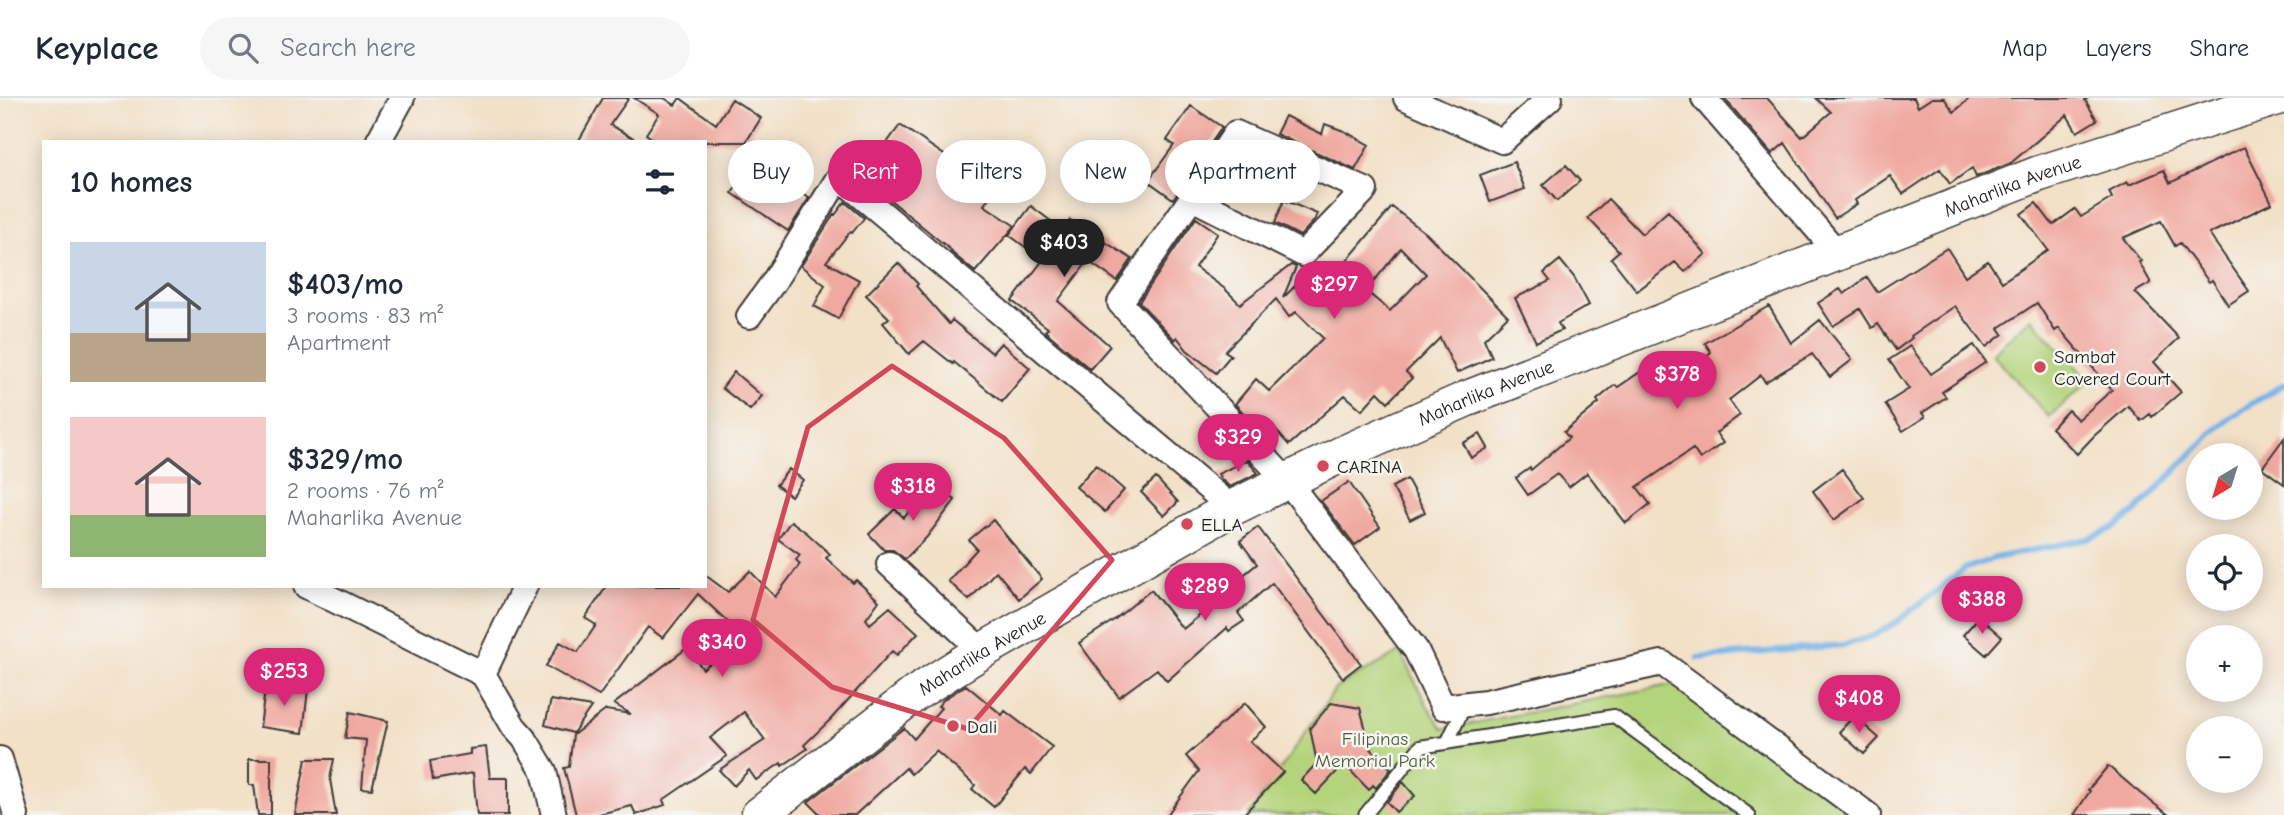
<!DOCTYPE html>
<meta charset="utf-8">
<style>
body{margin:0;font-family:"Comic Neue",sans-serif;background:#f6f6f7;color:#1f2937;height:100vh;display:flex;flex-direction:column;font-size:26px;white-space:nowrap}
*{box-sizing:border-box;margin:0}
p{font-size:23px;color:#747a83}
.icon{flex:none;width:38px;height:38px;fill:none;stroke:currentColor;stroke-width:2;stroke-linecap:round;stroke-linejoin:round}
.map{position:relative;flex:1;overflow:hidden}
.details{position:absolute;left:42px;top:42px;width:665px;height:448px;display:flex;flex-direction:column;background:#fff;border-radius:0px;box-shadow:0 4px 18px #0003}
.details>*{flex:none}
.top-card{position:absolute;left:728px;top:42px;width:665px;height:63px;display:flex;gap:14px}
.needle{width:46px;rotate:218deg}
.tools{position:absolute;left:2186px;top:345px;display:grid;gap:14px}
.tools a{display:grid;place-items:center;width:77px;height:77px;border-radius:50%;background:#fff;box-shadow:0 4px 18px #0003;font-size:35px}
.price{position:absolute;translate:-50% -60px;padding:0 16px;border-radius:24px;background:#db2777;color:#fff;font-size:23px;line-height:46px;filter:drop-shadow(0 2px 4px #0008)}
.price::after{content:'';position:absolute;left:50%;top:42px;width:21px;height:16px;margin-left:-10px;background:inherit;clip-path:polygon(0 0,100% 0,50% 100%)}
.price.current{background:#222;color:#fff}
ul{padding:0;list-style:none}
li{display:flex;align-items:center;gap:21px;height:175px;padding:0 28px}
li span{display:grid;place-items:center;flex:none;width:196px;height:140px;border-radius:0px;color:#555}
li>.icon{margin-inline-start:auto}
span .icon{width:84px;height:84px;fill:#fffc;stroke-width:1}
li b{font-size:30px}
h2{display:flex;justify-content:space-between;align-items:center;height:84px;padding:0 28px;font-size:30px}
.tag{padding:0 24px;border-radius:32px;background:#fff;box-shadow:0 4px 18px #0003;font-size:24px;line-height:63px}
.tag.current{background:#db2777;color:#fff}
header{display:flex;align-items:center;gap:42px;box-sizing:border-box;height:98px;padding:0 35px;background:#fff;border-bottom:2px solid #e0e1e3}
header strong{font-size:33px}
nav{display:flex;gap:38px;margin-inline-start:auto;font-size:24px}
.search{width:490px;height:63px;background:#f6f6f7;display:flex;align-items:center;gap:18px;box-sizing:border-box;padding:0 24px;border-radius:38px;color:#747a83;font-size:26px}
.map>svg:first-child{display:block}
.green{fill:#b4d47c;stroke:#68784c;stroke-width:2}
.lines{fill:none;stroke-linecap:round;stroke-linejoin:round}
.stream{stroke:#74b2e7;stroke-width:6}
.building{fill:#f0a9a0;fill-rule:evenodd}
.lane-casing{stroke:#3c3936;stroke-width:16}
.street-casing{stroke:#3c3936;stroke-width:28}
.secondary-casing{stroke:#3c3936;stroke-width:38}
.lane{stroke:#fff;stroke-width:12}
.street{stroke:#fff;stroke-width:24}
.secondary{stroke:#fff;stroke-width:35}
.marked{fill:none;stroke:#d1495b;stroke-width:5;stroke-linejoin:round}
.poi-dot{fill:#d1495b;stroke:#f6f6f2;stroke-width:2.5}
.labels{text-anchor:middle;stroke-width:5;stroke-linejoin:round;paint-order:stroke}
.street-label{font-size:19px;fill:#1c1c1c;stroke:#f6f6f2}
.poi-label{font-size:19px;fill:#1c1c1c;stroke:#f6f6f2;text-anchor:start}
.park-label{font-size:19px;fill:#515c3e;stroke:#f6f6f2}
</style>
<header>
<strong>Keyplace</strong>
<div class="search"><svg class="icon" aria-label="search" viewBox="0 0 24 24"><circle cx="10" cy="10" r="6"/><path d="M15 15l6 6"/></svg>Search here</div>
<nav><a>Map</a><a>Layers</a><a>Share</a></nav>
</header>
<div class="map">
<svg width="2284" height="717" viewBox="0 0 2284 717">
<rect width="100%" height="100%" fill="#f6f6f2"/>
<filter id="ink" filterUnits="userSpaceOnUse"><feTurbulence type="fractalNoise" baseFrequency=".0143" numOctaves="2"/><feDisplacementMap in="SourceGraphic" scale="14" xChannelSelector="R" yChannelSelector="G"/><feConvolveMatrix kernelMatrix="1 2 1 2 8 2 1 2 1" color-interpolation-filters="sRGB"/></filter>
<filter id="wash" filterUnits="userSpaceOnUse"><feTurbulence type="fractalNoise" baseFrequency=".00686" numOctaves="4" result="noise"/><feDisplacementMap in="SourceGraphic" scale="28" xChannelSelector="R" yChannelSelector="G"/><feGaussianBlur stdDeviation="1.57" result="paint"/><feColorMatrix in="noise" values="0 0 0 0 0 0 0 0 0 0 0 0 0 0 0 0 0 1.4 0 .05"/><feComposite in="paint" operator="in"/></filter>
<g filter="url(#wash)">
<rect width="100%" height="100%" fill="#f2e0c7"/>
<!-- green -->
<path class="green" d="M2031,220L2089,283L2049,319L1992,256Z
M1400,554L1427,607L1443,631L1675,586L1856,717H1249L1336,590Z"/>
<g class="lines">
<!-- stream -->
<path class="stream" d="M1698,560L1844,547L1873,538L1898,523L1964,471L1995,460L2088,441L2112,431L2134,415L2214,333L2235,316L2284,286"/>
</g>
<g id="blocks">
<!-- building -->
<path class="building" d="M603,0H629L610,27L641,44H578Z
M634,0H664L675,7L680,0L716,26L732,1L761,20L746,44H657L646,36L659,16Z
M1724,0H1767L1802,39L1831,14L1816,0H1914L1918,9L1932,0H1944L1954,14L1970,0H2088L2085,2L2097,22L2077,34L2067,17L2011,65L1976,79L1972,70L1950,86L1940,71L1903,96L1890,78L1855,102L1857,106L1835,120L1785,45L1772,56Z
M1191,8L1222,29L1173,101L1148,83L1174,47L1167,42Z
M1285,18L1322,36L1325,26L1344,33L1369,47L1355,72L1276,36Z
M900,27L971,75L974,70L997,88L984,107L1015,128L975,174L951,154L952,153L865,81L888,51L884,49Z
M2244,49L2272,105L2209,136L2249,193L2228,207L2212,182L2209,184L2180,145L2175,148L2161,123L2123,140L2141,163L2139,164L2151,185L2135,194L2179,240L2154,264L2181,294L2152,319L2150,316L2141,323L2128,308L2094,338L2077,356L2051,330L2068,312L2078,322L2112,292L2059,230L2055,233L2037,205L1999,230L2003,236L1986,249L1955,208L1911,238L1912,240L1896,252L1878,226L1872,230L1860,211L1833,228L1818,205L1840,191L1844,196L1867,179L1877,194L1947,150L1965,178L1988,163L2002,184L2048,152L2021,116L2036,105L2053,127L2075,111L2081,119L2112,100L2109,94L2127,84L2129,87L2164,72L2170,85Z
M753,63L809,100L788,133L732,95Z
M1514,64L1525,91L1490,104L1480,77Z
M1566,67L1580,83L1557,103L1543,87Z
M1608,101L1642,136L1668,113L1706,156L1685,174L1675,164L1637,193L1611,160L1619,153L1588,120Z
M1284,102L1317,116L1314,123L1300,138L1275,125Z
M845,104L864,120L852,135L850,134L826,164L859,182L838,221L814,208L825,187L801,168L834,116L835,117Z
M1031,108L1064,133L1070,122L1132,161L1117,183L1088,163L1058,203L1110,248L1090,271L1045,233L1048,230L1012,203L1043,162L1009,137Z
M1392,109L1427,136L1508,218L1484,241L1492,259L1457,275L1440,240L1406,274L1412,280L1388,304L1378,294L1362,312L1345,297L1289,347L1273,329L1264,337L1235,306L1256,281L1269,293L1323,240L1296,214L1289,219L1276,201L1225,253L1231,257L1216,275L1187,252L1177,239L1175,242L1139,204L1196,120L1218,135L1195,169L1225,191L1240,206L1291,167L1296,169L1283,200L1300,183L1314,202ZM1401,150L1426,176L1390,213L1366,193Z
M1560,162L1574,179L1589,207L1558,225L1562,232L1536,244L1515,200L1550,183L1544,175Z
M898,165L918,186L916,188L949,226L952,222L992,255L1001,245L1030,270L1002,304L954,264L953,266L924,243L909,256L883,225L889,220L866,197Z
M1769,208L1791,245L1820,222L1852,262L1830,279L1812,256L1765,284L1761,277L1729,302L1740,317L1716,335L1723,345L1700,361L1693,351L1637,389L1650,406L1626,425L1587,375L1569,389L1557,376L1528,397L1516,380L1530,370L1531,372L1569,340L1564,334L1599,305L1597,302L1615,287L1618,289L1643,272L1659,296L1711,254L1705,245Z
M1974,247L1986,264L1942,294L1946,299L1922,315L1925,319L1903,333L1885,306L1909,291L1889,262L1910,248L1931,276Z
M734,274L762,298L750,312L722,290Z
M1480,336L1488,350L1471,360L1463,345Z
M2284,340V386L2262,370Z
M1247,362L1258,375L1230,389L1221,381L1218,376Z
M1096,367L1124,392L1105,414L1076,389Z
M789,371L803,382L791,398L776,387Z
M1842,371L1864,400L1834,422L1813,393Z
M1156,380L1178,404L1164,418L1141,394Z
M1407,381L1425,414L1410,422L1392,389Z
M932,384L955,402L926,440L905,461L893,452H884L869,436L895,411L904,420Z
M1349,384L1380,429L1355,447L1321,403Z
M993,422L1042,481L1019,501L996,473L969,502L948,483L977,451L969,442Z
M791,423L807,435L830,456L826,460L853,485L856,482L879,503L866,521L870,526L890,509L918,535L897,557L892,553L831,621L804,647L807,651L782,668L781,665L756,682L749,672L734,688L719,672L765,642L744,614L710,640L727,658L663,702L665,707L636,717L632,708L595,717H576L564,670L569,669L573,637L606,612L631,616L614,606L687,550L703,571L743,538L698,496L663,540L648,529L599,598L546,568L560,544L578,554L596,527L585,520L607,488H705V477L728,494L750,473L775,499L800,466L796,462L800,457L778,441Z
M1258,429L1361,566L1343,580L1272,485L1238,515L1244,523L1229,533L1227,530L1167,583L1157,571L1119,599L1079,545L1114,522L1151,492L1183,531L1210,509L1193,484L1217,468L1230,488L1257,466L1240,443Z
M1979,519L2002,539L1986,557L1963,537Z
M266,585L308,591L303,635L260,629Z
M966,587L1002,617L1005,613L1052,649L1031,676L1025,671L994,709L972,691L975,687L936,653L911,676L906,670L855,717H821L808,704L904,630L914,641L941,610L938,608L944,601Z
M551,602L591,609L573,635L545,627Z
M1245,605L1266,629L1250,643L1283,674L1243,717H1167L1199,673L1186,658Z
M1331,605L1360,610L1371,651L1391,671L1376,690L1373,687L1369,692L1344,666L1316,696L1301,682L1317,665L1310,630Z
M350,614L388,623L372,691L362,690L366,642L345,640Z
M1854,618L1879,640L1864,656L1839,634Z
M486,649L490,680H508V717H477L473,675L433,682L430,663L470,656V651Z
M249,661H271V717H258L254,687H249Z
M306,661H334L330,681L336,717H295Z
M2108,668L2141,696L2169,717H2074L2090,693L2088,692Z
M1403,684L1415,698L1396,714L1387,704Z"/>
</g>
</g>
<g filter="url(#ink)">
<use href="#blocks" fill-opacity="0" stroke="#3c3936" stroke-width="2"/>
<g class="lines">
<defs>
<path id="lane" d="M1447,645L1465,607
M1365,717L1420,649L1614,618L1749,717"/>
<path id="street" d="M1406,0L1502,43L1550,0
M1704,0L1836,153
M378,44L402,0
M1192,100L1303,156L1365,92L1236,35L1120,205L1288,384L1416,552L1443,609L1486,604L1662,565L1868,717
M749,218L773,185L839,79L1232,410
M889,466L982,553
M306,488L483,576L514,629L524,640L544,673L554,717
M483,576L525,488
M0,661L16,717"/>
<g id="secondary">
<path id="s1" d="M759,717L916,595L982,553L1232,410L1344,355L1466,301L2038,76L2276,0"/>
</g>
</defs>
<!-- lane casing -->
<use href="#lane" class="lane-casing"/>
<!-- street casing -->
<use href="#street" class="street-casing"/>
<!-- secondary casing -->
<use href="#secondary" class="secondary-casing"/>
<!-- lane -->
<use href="#lane" class="lane"/>
<!-- street -->
<use href="#street" class="street"/>
<!-- secondary -->
<use href="#secondary" class="secondary"/>
</g>
</g>
<!-- marked area -->
<path class="marked" d="M892,268L1004,340L1112,462L968,631L832,589L753,522L808,329Z"/>
<!-- markers -->
<g class="poi-dot">
<circle cx="2040" cy="269" r="7"/>
<circle cx="1323" cy="368" r="7"/>
<circle cx="1187" cy="426" r="7"/>
<circle cx="953" cy="628" r="7"/>
</g>
<g class="labels">
<!-- street labels -->
<g class="street-label">
<text dy="7" stroke="none"><textPath href="#s1" startOffset="1410">Maharlika Avenue</textPath></text>
<text dy="7" stroke="none"><textPath href="#s1" startOffset="844">Maharlika Avenue</textPath></text>
<text dy="7" stroke="none"><textPath href="#s1" startOffset="276">Maharlika Avenue</textPath></text>
</g>
<!-- poi labels -->
<g class="poi-label">
<text x="2054" y="265">Sambat<tspan x="2054" dy="22">Covered Court</tspan></text>
<text x="1337" y="375">CARINA</text>
<text x="1201" y="433">ELLA</text>
<text x="967" y="635">Dali</text>
</g>
<!-- park labels -->
<g class="park-label">
<text x="1375" y="647">Filipinas<tspan x="1375" dy="22">Memorial Park</tspan></text>
</g>
</g>
</svg>
<div class="tools">
<a><svg class="needle" viewBox="-14 -14 28 28"><path d="M0-13l5 13h-10z" fill="#e53935"/><path d="M0 13l5-13h-10z" fill="#747a83"/></svg></a>
<a><svg class="icon" aria-label="locate" viewBox="0 0 24 24"><circle cx="12" cy="12" r="6"/><path d="M12 2v4M12 18v4M2 12h4M18 12h4"/></svg></a>
<a>+</a>
<a>−</a>
</div>
<b class="price current" style="left:1064px;top:181px">$403</b>
<b class="price" style="left:1334px;top:223px">$297</b>
<b class="price" style="left:1677px;top:313px">$378</b>
<b class="price" style="left:1238px;top:376px">$329</b>
<b class="price" style="left:913px;top:425px">$318</b>
<b class="price" style="left:1205px;top:525px">$289</b>
<b class="price" style="left:1982px;top:538px">$388</b>
<b class="price" style="left:722px;top:581px">$340</b>
<b class="price" style="left:284px;top:610px">$253</b>
<b class="price" style="left:1859px;top:637px">$408</b>
<div class="top-card">
<a class="tag">Buy</a>
<a class="tag current">Rent</a>
<a class="tag">Filters</a>
<a class="tag">New</a>
<a class="tag">Apartment</a>
</div>
<section class="details">
<h2>10 homes<svg class="icon" aria-label="filters" viewBox="0 0 24 24"><path d="M4 7h16M4 17h16"/><circle cx="9" cy="7" r="2"/><circle cx="15" cy="17" r="2"/></svg></h2>
<ul>
<li><span style="background:linear-gradient(#c9d6e8 65%,#b9a48a 0)"><svg class="icon" aria-label="home" viewBox="0 0 24 24"><path d="M3 11l9-7 9 7M6 9v11h12V9"/></svg></span><div><b>$403/mo</b><p>3 rooms · 83 m²</p><p>Apartment</p></div></li>
<li><span style="background:linear-gradient(#f6c9c9 70%,#8fb573 0)"><svg class="icon" aria-label="home" viewBox="0 0 24 24"><path d="M3 11l9-7 9 7M6 9v11h12V9"/></svg></span><div><b>$329/mo</b><p>2 rooms · 76 m²</p><p>Maharlika Avenue</p></div></li>
</ul>
</section>
</div>
